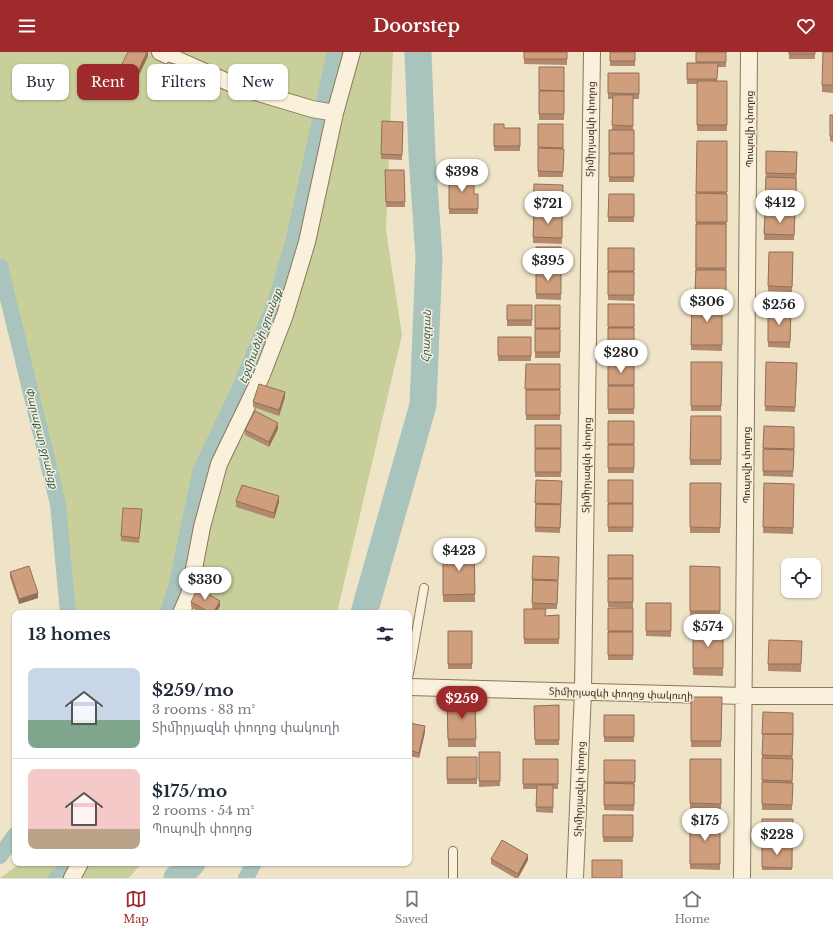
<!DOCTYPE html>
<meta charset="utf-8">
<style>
body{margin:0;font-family:"Libre Baskerville","Noto Sans Armenian",serif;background:#f6f6f7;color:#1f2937;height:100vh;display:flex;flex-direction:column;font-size:15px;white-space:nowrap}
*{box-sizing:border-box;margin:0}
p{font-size:13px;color:#747a83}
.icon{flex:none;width:22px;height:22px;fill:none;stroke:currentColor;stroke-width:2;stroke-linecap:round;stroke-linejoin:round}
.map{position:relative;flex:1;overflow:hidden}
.side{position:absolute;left:12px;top:558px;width:400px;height:256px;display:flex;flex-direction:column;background:#fff;border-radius:8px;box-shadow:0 1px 3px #0004}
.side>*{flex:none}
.banner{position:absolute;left:12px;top:12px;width:400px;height:36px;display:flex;gap:8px}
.tools{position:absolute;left:781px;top:506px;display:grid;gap:8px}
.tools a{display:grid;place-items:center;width:40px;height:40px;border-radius:8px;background:#fff;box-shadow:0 1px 3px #0004;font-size:20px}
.price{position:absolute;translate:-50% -34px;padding:0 9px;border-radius:14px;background:#fff;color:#222;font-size:13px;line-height:26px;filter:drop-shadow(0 1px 2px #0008)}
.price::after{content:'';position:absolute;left:50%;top:24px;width:12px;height:9px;margin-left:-6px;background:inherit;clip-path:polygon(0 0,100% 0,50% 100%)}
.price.active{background:#9e2a2b;color:#fff}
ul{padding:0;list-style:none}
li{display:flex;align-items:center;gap:12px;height:100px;padding:0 16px}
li+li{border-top:1px solid #e0e1e3}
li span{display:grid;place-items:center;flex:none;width:112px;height:80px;border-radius:8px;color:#555}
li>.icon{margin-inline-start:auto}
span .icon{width:48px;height:48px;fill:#fffc;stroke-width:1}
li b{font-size:17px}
h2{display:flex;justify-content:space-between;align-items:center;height:48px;padding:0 16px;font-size:17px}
.chip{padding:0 14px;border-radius:8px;background:#fff;box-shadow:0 1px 3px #0004;font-size:14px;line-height:36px}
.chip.active{background:#9e2a2b;color:#fff}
header{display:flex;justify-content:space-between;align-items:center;height:52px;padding:0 16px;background:#9e2a2b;color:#fff;font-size:18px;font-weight:600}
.tabs{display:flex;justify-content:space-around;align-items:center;height:56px;border-top:1px solid #e0e1e3;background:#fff;font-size:11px;color:#747a83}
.tabs a{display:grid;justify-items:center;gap:2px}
.tabs .active{color:#9e2a2b}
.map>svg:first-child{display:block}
.green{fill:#c9cf9b}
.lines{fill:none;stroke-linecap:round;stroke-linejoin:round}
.canal{stroke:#a9c4bc;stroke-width:16}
.river{stroke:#a9c4bc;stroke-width:27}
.lane-casing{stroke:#8d765c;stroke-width:10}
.street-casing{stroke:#8d765c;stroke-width:18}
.lane{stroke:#faf1dc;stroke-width:8}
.street{stroke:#faf1dc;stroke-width:16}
.wall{fill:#b2896c}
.shaded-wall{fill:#916f58}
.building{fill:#cf9f7d;stroke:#916f58}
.labels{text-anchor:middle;stroke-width:3;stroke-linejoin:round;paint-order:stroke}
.street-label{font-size:10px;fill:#3d2e20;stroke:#f7eed8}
.water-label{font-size:11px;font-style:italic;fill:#2f5d5a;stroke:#f7eed8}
</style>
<header><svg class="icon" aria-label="menu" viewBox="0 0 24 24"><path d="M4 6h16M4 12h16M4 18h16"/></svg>Doorstep<svg class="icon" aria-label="heart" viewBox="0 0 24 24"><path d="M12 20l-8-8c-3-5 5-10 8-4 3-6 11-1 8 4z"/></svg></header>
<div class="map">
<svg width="833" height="826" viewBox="0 0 833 826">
<rect width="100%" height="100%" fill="#f0e4c8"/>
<!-- green -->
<path class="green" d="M0,0H393L386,178L402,283L337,561H66L65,525L0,204Z
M21,811H142L129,826H0Z"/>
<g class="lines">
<!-- canal -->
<path class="canal" d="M0,214L58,452L68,561
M168,561L177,532L200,420L238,340L274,254L293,191L335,0
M0,804L15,783
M56,826L62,821L67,811
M246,826L254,811"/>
<!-- river -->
<path class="river" d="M364,561L423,353L429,205L422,103L418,0
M177,826L192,811"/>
<defs>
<path id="lane" d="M409,622L424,536
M453,799V826"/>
<path id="street" d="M160,0L239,35L312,57L335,61
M181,561L189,543L202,475L219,412L261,325L285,263L307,190L335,61L352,0
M409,635L745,644H833
M72,826L80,811
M575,826L583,639L592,0
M742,826L749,0"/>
</defs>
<!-- lane casing -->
<use href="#lane" class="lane-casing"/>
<!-- street casing -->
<use href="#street" class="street-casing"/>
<!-- lane -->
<use href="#lane" class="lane"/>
<!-- street -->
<use href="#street" class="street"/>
</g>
<!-- wall -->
<path class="wall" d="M148,0V4L138,25L122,17V12Z
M524,0H567V13L524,12Z
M610,0H635V14H610Z
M696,0H726V15H717V29H727V79H697V32H687V11H696Z
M789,0H815V7H789Z
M833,0V41L822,40V33Z
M539,15H564V68H539Z
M608,21H639V47H633V78H634V130H609V78H612L613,47H608Z
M188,22L182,39L162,33V27Z
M830,63H833V90L830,89Z
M403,70L402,108L381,107V102Z
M494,72L504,76H520V99H494Z
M538,72H563V125H538Z
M697,89H727L726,245H695Z
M766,99L797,100L796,162H795L794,188H764L765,161Z
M385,118H404L405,155H386Z
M449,124L474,142H478V162H449Z
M563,133L562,192L533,191V158Z
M609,142H634V170H608Z
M536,195H561V248L536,247Z
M608,196H634V249L608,248Z
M769,200H793L792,240L768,239Z
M692,249H722V299L691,298Z
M608,252H634V304H608Z
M507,253H532V274H507Z
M535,253H560V306H535Z
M768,257L791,258L790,296L768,295Z
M498,285H531V309H498Z
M608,310H634V362H608Z
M691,310H722L721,359H691Z
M766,310L797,311L795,360L765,359Z
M526,312H560V368H526Z
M285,345L279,364L253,355V350Z
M691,364H721V413H690Z
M608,369H634V421H608Z
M535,373H561V425H535Z
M764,374L794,375L793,425L763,424Z
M278,377L269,395L245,383V378Z
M536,428L562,429L560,481L535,480Z
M608,428H633V480H608Z
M690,431H721L720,481H690Z
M764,431L794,432L793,482L763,481Z
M236,449L279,450L274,467L236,455Z
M142,463L139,491L121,489V484Z
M443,498H474L475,550H443Z
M608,503H633V556L608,555Z
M559,505L557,557H532V527Z
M690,514L720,515V564H690Z
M10,520L38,546L19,552L10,525Z
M191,550L220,554L216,561H201L191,555Z
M646,551H671V585L646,584Z
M608,556H633V608H608Z
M524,557L545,564L559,563V592H524Z
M693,577H723V624L693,623Z
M448,579H472V617H448Z
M802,589L801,620L768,619V612Z
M691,645H722L721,695H691Z
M447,648H475L476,695H448Z
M559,653V693H535L534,654Z
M793,661L792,758H762V703Z
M604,663H634V690H604Z
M409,671L425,680L419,706L409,704Z
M479,700H500V734L479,735Z
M447,705H477V732H447Z
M523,707H558V737H553V761L536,760L537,737H523Z
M690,707H721V757H690Z
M604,708H635L634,759L604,758Z
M603,763H633V790H603Z
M762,767H793L792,818H762Z
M690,768H720V818L690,817Z
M491,807L528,808L518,826H515L491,812Z"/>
<!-- shaded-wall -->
<path class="shaded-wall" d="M147,0H148V4L138,25V19Z
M188,16V22L182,39V34Z
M285,340V345L279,364V358Z
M278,371V377L269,395V390Z
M279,444V450L274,467V461Z
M38,541V546L19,552V547Z
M220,549V554L216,561H213Z
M425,674V680L419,706V701Z
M528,803V808L518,826V822Z"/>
<!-- building -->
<path class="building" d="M128,0H147L138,19L122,12Z
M524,0H567V7H524Z
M610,0H635V9H610Z
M696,0H726V10H696Z
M789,0H815V2H789Z
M823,0H833V33H822Z
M168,10L188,16L182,34L162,27Z
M687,11H718L717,27H687Z
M539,15H564V39L539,38Z
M608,21H639V42L608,41Z
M697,29H727V73H697Z
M539,39H564V62H539Z
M613,43H633V74L612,73Z
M830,63H833V84H830Z
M382,69L403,70L402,103L381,102Z
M494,72H504V76H520V94H494Z
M538,72H563V96L538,95Z
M609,78H634V101H609Z
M697,89H727V140H696Z
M538,96L564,97L563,120L538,119Z
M766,99L797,100L796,122L766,121Z
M609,102H634V125H609Z
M385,118H404L405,150H386Z
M449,124H474V142H478V157H449Z
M766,125L796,126V157L765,156Z
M534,132L563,133L562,159L533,158Z
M696,141L727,142V170H696Z
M609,142H634V165H608Z
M534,159L562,160V186L533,185Z
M765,161H795L794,183L764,182Z
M696,172H726V216H696Z
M536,195H561V218H536Z
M608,196H634V219H608Z
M769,200H793L792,235L768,234Z
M696,218H726V240L695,239Z
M536,219H561V242H536Z
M608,220H634V243H608Z
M692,249H722V293H691Z
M608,252H634V275H608Z
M507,253H532V268H507Z
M535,253H560V276H535Z
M768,257L791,258L790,290H768Z
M608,276H634V299H608Z
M535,277H560V300H535Z
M498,285H531V304H498Z
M608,310H634V333H608Z
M691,310H722L721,354H691Z
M766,310L797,311L795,355L765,354Z
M526,312H560V337H525Z
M259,332L285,340L279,358L253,350Z
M608,334H634V357H608Z
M526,338H560V363H526Z
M255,359L278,371L269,390L245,378Z
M691,364H721V408H690Z
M608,369H634V392H608Z
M535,373H561V396H535Z
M764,374L794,375V397L763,396Z
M608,393H634V416H608Z
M535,397H561V420H535Z
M763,397L794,398L793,419H763Z
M536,428L562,429L561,452L535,451Z
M608,428H633V451H608Z
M690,431H721L720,476L690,475Z
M764,431L794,432L793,476L763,475Z
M242,433L279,444L274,461L236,449Z
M536,452L561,453L560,476L535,475Z
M608,452H633V475H608Z
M123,456L142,457L139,486L121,484Z
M443,498H474L475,542L443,543Z
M608,503H633V526H608Z
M533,504L559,505L558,528L532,527Z
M29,514L38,541L19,547L10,520Z
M690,514L720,515V559H690Z
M608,527H633V550H608Z
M533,528L558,529L557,552L532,551Z
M198,536L220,549L213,561H211L191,550Z
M646,551H671V579H646Z
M608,556H633V579H608Z
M524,557H546L545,564L559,563V587H524Z
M693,577H723V616H693Z
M448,579H472V612H448Z
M608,580H633V603H608Z
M769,588L802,589L801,612H768Z
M691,645H722L721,689H691Z
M447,648H475L476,687H448Z
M559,653V688H535L534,654Z
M763,660L793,661V682H762Z
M604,663H634V685H604Z
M409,671L425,674L419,701L409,698Z
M763,682H793L792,704L762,703Z
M479,700H500V729H479Z
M447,705H477V727H447Z
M762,706L793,707L792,729L762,728Z
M523,707H558V732H523Z
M690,707H721V752L690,751Z
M604,708H635V730H604Z
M762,730L793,731L792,753L762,752Z
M604,731L634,732V753H604Z
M537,733H553V755H536Z
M603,763H633V785H603Z
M762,767H793L792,789L762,788Z
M690,768H720V812H690Z
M502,788L528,803L518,822L491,807Z
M762,793L792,794V816L762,815Z
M592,808H622V826H592Z"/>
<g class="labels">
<!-- street labels -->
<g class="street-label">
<text transform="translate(590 77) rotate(-89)" y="4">Տիմիրյազևի փողոց</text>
<text transform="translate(749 77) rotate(-90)" y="4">Պոպովի փողոց</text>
<text transform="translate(586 413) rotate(-89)" y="4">Տիմիրյազևի փողոց</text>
<text transform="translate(746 413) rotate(-90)" y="4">Պոպովի փողոց</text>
<text transform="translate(621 641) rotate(2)" y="4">Տիմիրյազևի փողոց փակուղի</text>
<text transform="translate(579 737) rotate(-88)" y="4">Տիմիրյազևի փողոց</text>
</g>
<!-- water labels -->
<g class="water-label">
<text transform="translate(260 284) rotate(-69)" y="4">Էջմիածնի ջրանցք</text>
<text transform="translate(426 284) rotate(-88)" y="4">Հրազդան</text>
<text transform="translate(42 386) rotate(76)" y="4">Փարաքար ջրանցք</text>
</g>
</g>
</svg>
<div class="tools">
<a><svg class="icon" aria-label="locate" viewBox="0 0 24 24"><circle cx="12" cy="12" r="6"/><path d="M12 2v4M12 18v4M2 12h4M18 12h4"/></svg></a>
</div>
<b class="price" style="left:462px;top:141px">$398</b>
<b class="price" style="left:780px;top:172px">$412</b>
<b class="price" style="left:548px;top:173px">$721</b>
<b class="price" style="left:548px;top:230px">$395</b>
<b class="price" style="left:707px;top:271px">$306</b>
<b class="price" style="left:779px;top:274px">$256</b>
<b class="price" style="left:621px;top:322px">$280</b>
<b class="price" style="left:459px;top:520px">$423</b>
<b class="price" style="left:205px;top:549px">$330</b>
<b class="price" style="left:708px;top:596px">$574</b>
<b class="price active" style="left:462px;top:668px">$259</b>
<b class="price" style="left:705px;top:790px">$175</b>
<b class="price" style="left:777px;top:804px">$228</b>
<div class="banner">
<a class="chip">Buy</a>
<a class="chip active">Rent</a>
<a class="chip">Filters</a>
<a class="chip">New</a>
</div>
<section class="side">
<h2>13 homes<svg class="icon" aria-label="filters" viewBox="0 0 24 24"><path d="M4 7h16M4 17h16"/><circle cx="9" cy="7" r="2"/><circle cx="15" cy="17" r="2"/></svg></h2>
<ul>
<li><span style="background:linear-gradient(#c9d6e8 65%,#7fa58c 0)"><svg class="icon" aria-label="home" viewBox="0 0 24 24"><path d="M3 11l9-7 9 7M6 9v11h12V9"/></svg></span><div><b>$259/mo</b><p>3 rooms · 83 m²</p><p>Տիմիրյազևի փողոց փակուղի</p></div></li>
<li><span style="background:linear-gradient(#f6c9c9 75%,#b9a48a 0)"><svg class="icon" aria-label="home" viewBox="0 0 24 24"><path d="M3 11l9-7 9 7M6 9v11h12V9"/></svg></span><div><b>$175/mo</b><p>2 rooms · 54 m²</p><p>Պոպովի փողոց</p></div></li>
</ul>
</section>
</div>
<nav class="tabs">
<a class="active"><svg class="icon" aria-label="map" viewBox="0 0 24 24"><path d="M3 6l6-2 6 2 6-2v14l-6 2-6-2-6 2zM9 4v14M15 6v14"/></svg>Map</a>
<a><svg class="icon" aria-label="saved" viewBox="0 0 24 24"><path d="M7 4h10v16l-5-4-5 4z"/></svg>Saved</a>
<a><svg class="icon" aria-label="home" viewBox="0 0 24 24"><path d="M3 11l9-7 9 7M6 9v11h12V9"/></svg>Home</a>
</nav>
